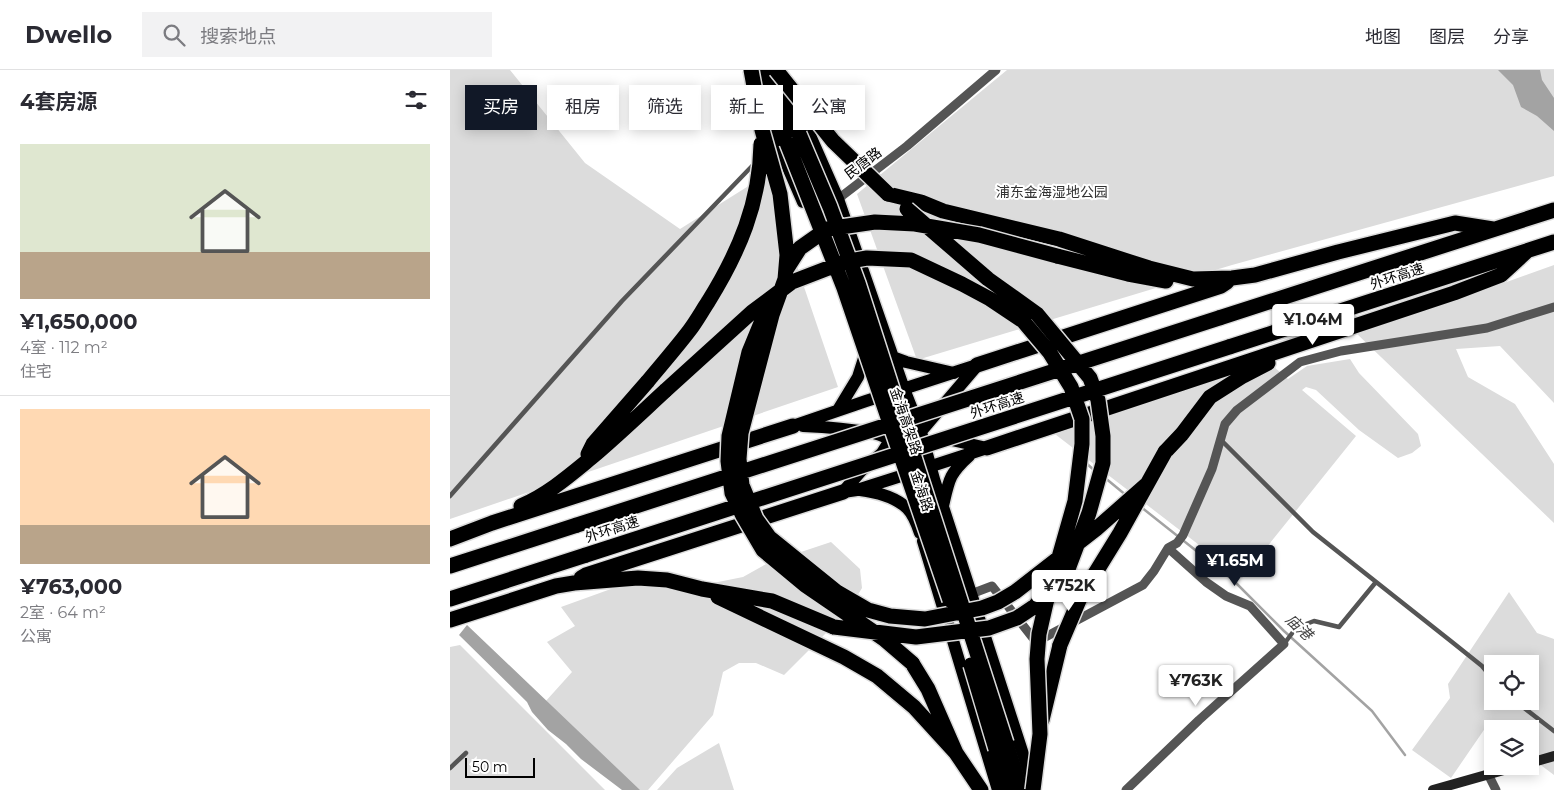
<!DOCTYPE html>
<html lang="zh">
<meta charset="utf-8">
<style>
body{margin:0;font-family:Montserrat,"Noto Sans SC",sans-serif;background:#f2f2f3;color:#2b2b33;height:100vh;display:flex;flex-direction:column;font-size:19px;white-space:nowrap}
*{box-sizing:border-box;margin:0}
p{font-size:16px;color:#7c7c81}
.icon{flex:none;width:28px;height:28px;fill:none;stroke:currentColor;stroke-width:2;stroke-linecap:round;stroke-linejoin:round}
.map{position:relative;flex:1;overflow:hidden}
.side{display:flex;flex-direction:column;background:#fff;width:450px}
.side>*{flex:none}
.top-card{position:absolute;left:15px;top:15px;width:475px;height:45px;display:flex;gap:10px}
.tools{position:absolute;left:1034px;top:585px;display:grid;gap:10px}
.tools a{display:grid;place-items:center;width:55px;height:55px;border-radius:0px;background:#fff;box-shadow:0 2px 12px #0003;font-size:25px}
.scale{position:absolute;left:15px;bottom:12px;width:70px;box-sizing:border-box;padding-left:5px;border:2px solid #000;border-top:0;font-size:14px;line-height:18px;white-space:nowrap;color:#000;-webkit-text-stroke:4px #fff;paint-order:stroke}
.price{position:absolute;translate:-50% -42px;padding:0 11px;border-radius:5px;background:#fff;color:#222;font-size:16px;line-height:32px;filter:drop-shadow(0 1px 2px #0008)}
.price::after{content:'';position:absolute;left:50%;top:30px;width:15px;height:11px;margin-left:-8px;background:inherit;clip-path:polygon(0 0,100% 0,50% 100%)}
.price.on{background:#111827;color:#fff}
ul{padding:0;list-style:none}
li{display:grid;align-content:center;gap:10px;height:265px;padding:0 20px}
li+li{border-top:1px solid #e1e1e2}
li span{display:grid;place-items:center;height:155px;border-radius:0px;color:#555}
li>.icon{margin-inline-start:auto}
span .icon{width:90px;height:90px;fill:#fffc;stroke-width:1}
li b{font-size:21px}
h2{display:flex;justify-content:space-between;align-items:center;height:60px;padding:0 20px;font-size:21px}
.chip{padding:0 18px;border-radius:0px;background:#fff;box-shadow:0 2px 12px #0003;font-size:18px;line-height:45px}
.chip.on{background:#111827;color:#fff}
header{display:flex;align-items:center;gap:30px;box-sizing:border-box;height:70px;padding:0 25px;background:#fff;border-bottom:1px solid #e1e1e2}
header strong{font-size:24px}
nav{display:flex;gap:28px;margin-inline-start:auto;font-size:18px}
.search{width:350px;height:45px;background:#f2f2f3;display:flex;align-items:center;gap:12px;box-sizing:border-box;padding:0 18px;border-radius:0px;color:#7c7c81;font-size:19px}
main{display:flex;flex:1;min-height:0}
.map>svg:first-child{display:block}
.green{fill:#dcdcdc;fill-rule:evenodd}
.water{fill:#a3a3a3}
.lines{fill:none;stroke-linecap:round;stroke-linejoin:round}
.stream{stroke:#a3a3a3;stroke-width:2.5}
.primary-casing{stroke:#dbdbdb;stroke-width:15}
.highway-casing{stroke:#dbdbdb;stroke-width:18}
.lane{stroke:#555;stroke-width:4.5}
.street{stroke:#555;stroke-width:9}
.secondary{stroke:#222;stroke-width:10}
.primary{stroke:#000;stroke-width:12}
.highway{stroke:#000;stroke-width:15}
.highway-bridge-casing{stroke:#dbdbdb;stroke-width:18;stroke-linecap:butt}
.highway-bridge{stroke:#000;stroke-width:15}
.labels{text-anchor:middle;stroke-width:4;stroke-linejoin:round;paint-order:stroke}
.street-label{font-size:14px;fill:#000;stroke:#fff}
.park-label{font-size:14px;fill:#333;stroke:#fff}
.water-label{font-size:15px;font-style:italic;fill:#444;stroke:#fff}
</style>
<header>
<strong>Dwello</strong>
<div class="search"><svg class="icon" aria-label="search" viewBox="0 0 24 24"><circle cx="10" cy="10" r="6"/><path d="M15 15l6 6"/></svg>搜索地点</div>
<nav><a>地图</a><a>图层</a><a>分享</a></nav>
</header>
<main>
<section class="side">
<h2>4套房源<svg class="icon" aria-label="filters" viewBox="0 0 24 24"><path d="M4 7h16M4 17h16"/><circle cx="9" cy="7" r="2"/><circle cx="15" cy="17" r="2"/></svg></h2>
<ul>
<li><span style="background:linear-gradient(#dfe7d0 70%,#b9a48a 0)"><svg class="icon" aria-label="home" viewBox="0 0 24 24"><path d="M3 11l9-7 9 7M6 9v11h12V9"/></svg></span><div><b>¥1,650,000</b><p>4室 · 112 m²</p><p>住宅</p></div></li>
<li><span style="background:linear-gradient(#ffd9b3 75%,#b9a48a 0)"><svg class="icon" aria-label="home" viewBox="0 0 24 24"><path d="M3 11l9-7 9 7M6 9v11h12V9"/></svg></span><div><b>¥763,000</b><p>2室 · 64 m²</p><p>公寓</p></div></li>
</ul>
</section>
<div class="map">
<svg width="1104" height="720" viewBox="0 0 1104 720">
<rect width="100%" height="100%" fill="#fff"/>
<!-- green -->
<path class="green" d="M0,0H60L135,93L230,159L316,105L388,317L0,449Z
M557,0H1104V106L782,195L467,290L407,124Z
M1104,195V333L1050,276L1006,279L1018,307L1065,334L1104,394V453L906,263L965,245Z
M900,289L909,303L968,364L971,376L962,383L948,388L909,360L866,320L856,317L852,320L906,366L792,508L601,361L817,291L838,309L857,296Z
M381,472L410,499L412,518L398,541L334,605L306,593H289L273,602L263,645L198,720H187L95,632L122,602L97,572L125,556L111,537L208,502L223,521L293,507L318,493Z
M1059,522L1087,563L1104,569V705L1080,687V659H1044L1038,654L1001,708L962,680L1000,628L998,614ZM1042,594H1080V631H1042Z
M10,575L155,720H0V577Z
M269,673L284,720H207L227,698Z"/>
<!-- water -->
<path class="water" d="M1048,0H1090L1092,10L1104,28V61L1087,46L1071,37L1063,15Z
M17,555L190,720H172L131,689L116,674L98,660L82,642L77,632L9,565Z"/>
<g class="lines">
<!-- stream -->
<path class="stream" d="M636,393L645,401
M654,407L677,426
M691,437L783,510L834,561L922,641L955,685"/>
<defs>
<path id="primary" d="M344,29L388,129L454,319L471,362L484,409L583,715
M311,38L327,72L353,132
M445,288L456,292L504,303
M388,340L408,307L415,285
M343,356L416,331L527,295
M353,356C376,357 400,359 423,363C432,365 443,371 453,374
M467,366L525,298
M493,368L537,378
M410,420C426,422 445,427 457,438C464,445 467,454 470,463
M393,422L407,420L451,406L537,378
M393,422L411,401L432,383L444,364
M493,436C499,410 499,404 519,386
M473,471L548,720"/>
<path id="highway" d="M304,0L337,73
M319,0L349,64
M438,124L471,132L493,141L609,169L699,198L743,209L782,208L805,205L888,182L1005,153L1043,159
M607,186L678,204L716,211
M769,248L1104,140
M779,277L1104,172
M527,295L771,216L777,212
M537,378L1004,223L1051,205L1077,181
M715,382L732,364L760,327L793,306L818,293
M138,384L143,374L198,311
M71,436C97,425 119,406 141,388C167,366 191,343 216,320
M0,469L42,453L343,356
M0,496L127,455
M131,508L136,505L393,422
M268,527L394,587L427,606L464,637L506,683
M0,529L136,485
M0,550L106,516L124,513L188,508L217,510L252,519L322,531L384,557
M462,593L478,619L506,683L531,720
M592,650L610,575
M556,673L571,720
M546,679L557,720"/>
</defs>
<!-- primary casing -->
<use href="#primary" class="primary-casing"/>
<!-- highway casing -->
<use href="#highway" class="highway-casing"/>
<!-- lane -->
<path class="lane" d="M771,370L863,462L1002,572L1032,596L1042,608
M0,426L172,231L305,93
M834,574L846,558L864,551L889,557L926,512
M1065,631L1104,661
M0,698L16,683"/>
<!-- street -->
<path class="street" d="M388,129L457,76L546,0
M521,524L542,516L586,572L693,515L704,501L718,478L727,473L733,465L762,399L775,354L787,340L850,292L891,281L1037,258L1104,237
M1038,704L1046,720
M676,720L749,650L834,574L800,536L776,526L756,512L718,478"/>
<!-- secondary -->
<path class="secondary" d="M1080,693L1104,686
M983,720L1068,696"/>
<!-- primary -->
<use href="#primary" class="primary"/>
<!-- highway -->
<use href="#highway" class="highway"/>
<defs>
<path id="highway-bridge" d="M301,0L312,60L330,124L337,185L335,209L322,245L291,363L289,389L292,415L306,449L319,467L387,522L418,540L440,546L475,549L532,538L548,532L565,522L646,459L696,415
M326,0L383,71L438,124
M349,64L380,137L408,213L556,673
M337,73L394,218L500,530
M336,200L350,178L377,159L425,152L465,154L529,165L607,186
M313,248L299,282L279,366L278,391L282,423L293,446L313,480L355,515L434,569L462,593
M198,311C212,294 226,278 239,261C246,252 252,241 258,232C289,182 310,133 311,74
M216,320L302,242L342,212L394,192L417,188L461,190L512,214L540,229L573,251L600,283L621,317L632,349V374L625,431L596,533L589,564L587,589L590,664L583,720
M127,455L769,248
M136,485L779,277
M384,557L466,567L539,558L567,548L585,536L618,499L639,443L653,393V366L648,330L640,308L587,244L538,209L457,139
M610,575L630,528L670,463L715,382
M521,595L546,679"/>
</defs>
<!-- highway-bridge casing -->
<use href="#highway-bridge" class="highway-bridge-casing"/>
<!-- highway-bridge -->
<use href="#highway-bridge" class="highway-bridge"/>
</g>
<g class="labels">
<!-- street labels -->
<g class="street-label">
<text transform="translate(413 93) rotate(-37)" y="5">民唐路</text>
<text transform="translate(947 206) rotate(-18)" y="5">外环高速</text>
<text transform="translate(547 335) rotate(-18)" y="5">外环高速</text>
<text transform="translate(456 351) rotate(71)" y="5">金海高架路</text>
<text transform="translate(472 421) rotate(72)" y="5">金海路</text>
<text transform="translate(162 459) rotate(-18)" y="5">外环高速</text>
</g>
<!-- park labels -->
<g class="park-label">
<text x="602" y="127">浦东金海湿地公园</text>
</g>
<!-- water labels -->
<g class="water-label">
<text transform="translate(849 557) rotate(43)" y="5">庙港</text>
</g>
</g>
</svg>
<div class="tools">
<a><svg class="icon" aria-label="locate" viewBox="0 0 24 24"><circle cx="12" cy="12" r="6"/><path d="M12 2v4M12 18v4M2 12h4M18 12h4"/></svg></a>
<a><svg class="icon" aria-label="layers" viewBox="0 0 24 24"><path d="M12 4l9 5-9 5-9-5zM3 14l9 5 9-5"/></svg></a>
</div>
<div class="scale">50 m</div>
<b class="price" style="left:863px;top:276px">¥1.04M</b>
<b class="price on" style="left:785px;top:517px">¥1.65M</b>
<b class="price" style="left:619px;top:542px">¥752K</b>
<b class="price" style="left:746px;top:637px">¥763K</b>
<div class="top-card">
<a class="chip on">买房</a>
<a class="chip">租房</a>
<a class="chip">筛选</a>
<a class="chip">新上</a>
<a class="chip">公寓</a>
</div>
</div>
</main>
